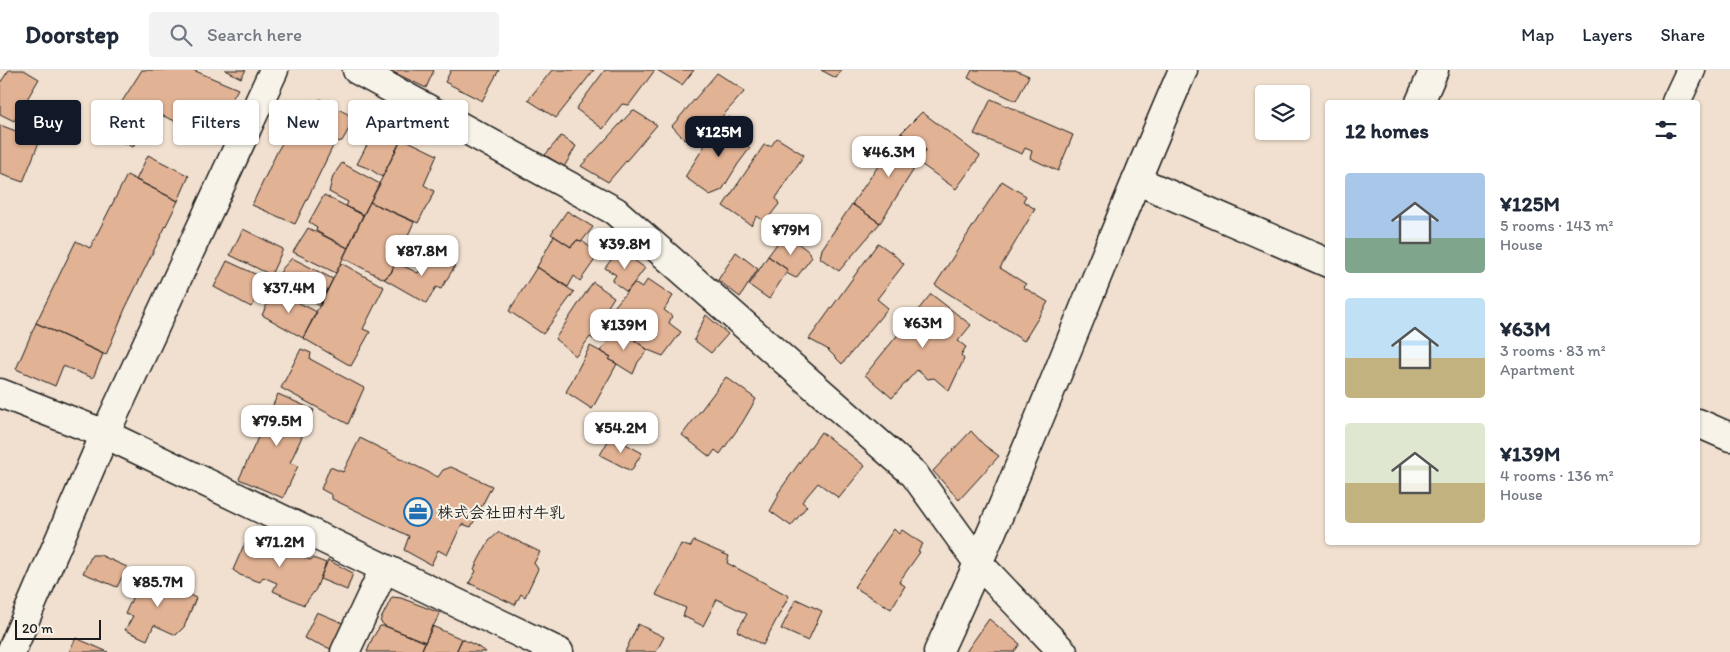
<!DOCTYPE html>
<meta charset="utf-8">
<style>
body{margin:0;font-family:Itim,"Klee One",sans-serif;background:#f2f2f3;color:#1f2937;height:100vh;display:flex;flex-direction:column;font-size:19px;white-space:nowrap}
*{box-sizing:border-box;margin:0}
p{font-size:16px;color:#747a83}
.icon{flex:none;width:28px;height:28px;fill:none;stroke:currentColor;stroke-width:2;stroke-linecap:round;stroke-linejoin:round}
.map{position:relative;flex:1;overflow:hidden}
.side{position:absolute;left:1325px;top:30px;width:375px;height:445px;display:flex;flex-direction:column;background:#fff;border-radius:5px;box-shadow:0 1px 4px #0004}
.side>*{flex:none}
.hud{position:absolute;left:15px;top:30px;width:475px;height:45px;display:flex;gap:10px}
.tools{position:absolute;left:1255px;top:15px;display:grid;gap:10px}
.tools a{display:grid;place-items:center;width:55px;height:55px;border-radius:5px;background:#fff;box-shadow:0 1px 4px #0004;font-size:25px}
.scale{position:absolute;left:15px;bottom:12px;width:86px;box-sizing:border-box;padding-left:5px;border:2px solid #1c1c1c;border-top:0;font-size:14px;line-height:18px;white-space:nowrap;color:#1c1c1c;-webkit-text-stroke:4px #f7f3e8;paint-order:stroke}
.price{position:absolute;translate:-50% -42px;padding:0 11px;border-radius:10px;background:#fff;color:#222;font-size:16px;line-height:32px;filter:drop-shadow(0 1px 2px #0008)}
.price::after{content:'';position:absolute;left:50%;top:30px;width:15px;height:11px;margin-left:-8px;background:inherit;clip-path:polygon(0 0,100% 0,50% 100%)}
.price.current{background:#111827;color:#fff}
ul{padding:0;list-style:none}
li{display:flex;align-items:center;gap:15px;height:125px;padding:0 20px}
li span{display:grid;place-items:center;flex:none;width:140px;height:100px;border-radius:5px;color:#555}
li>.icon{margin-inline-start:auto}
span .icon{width:60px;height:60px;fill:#fffc;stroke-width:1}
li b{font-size:21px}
h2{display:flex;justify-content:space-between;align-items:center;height:60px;padding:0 20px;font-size:21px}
.tag{padding:0 18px;border-radius:5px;background:#fff;box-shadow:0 1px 4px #0004;font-size:18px;line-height:45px}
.tag.current{background:#111827;color:#fff}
header{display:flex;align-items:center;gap:30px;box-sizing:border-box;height:70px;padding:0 25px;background:#fff;border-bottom:1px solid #e0e1e3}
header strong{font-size:24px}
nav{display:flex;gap:28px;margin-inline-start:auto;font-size:18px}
.search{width:350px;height:45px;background:#f2f2f3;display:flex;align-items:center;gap:12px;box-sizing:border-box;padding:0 18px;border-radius:5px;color:#747a83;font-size:19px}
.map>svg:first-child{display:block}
.building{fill:#e2b294;stroke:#1c1c1c}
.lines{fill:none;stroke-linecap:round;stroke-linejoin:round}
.minor-casing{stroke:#1c1c1c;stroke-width:31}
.tertiary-casing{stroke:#1c1c1c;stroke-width:31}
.minor{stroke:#f7f3e8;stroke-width:28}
.tertiary{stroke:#f7f3e8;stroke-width:28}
.labels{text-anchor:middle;stroke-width:4;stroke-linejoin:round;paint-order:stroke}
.poi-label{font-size:16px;font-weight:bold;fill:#1c1c1c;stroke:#f7f3e8;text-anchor:start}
</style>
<header>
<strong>Doorstep</strong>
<div class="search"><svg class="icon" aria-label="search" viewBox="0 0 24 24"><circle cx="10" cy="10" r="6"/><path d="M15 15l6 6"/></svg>Search here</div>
<nav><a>Map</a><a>Layers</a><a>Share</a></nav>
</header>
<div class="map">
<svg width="1730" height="582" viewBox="0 0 1730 582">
<rect width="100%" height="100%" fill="#f1e0cf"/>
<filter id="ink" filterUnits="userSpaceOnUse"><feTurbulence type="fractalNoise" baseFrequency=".02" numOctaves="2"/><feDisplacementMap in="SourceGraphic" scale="10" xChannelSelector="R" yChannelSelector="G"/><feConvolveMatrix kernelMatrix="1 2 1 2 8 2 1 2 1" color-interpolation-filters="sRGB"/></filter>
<g filter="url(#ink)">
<!-- building -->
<path class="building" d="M9,0H24L39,9L14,51L0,44V13Z
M142,0H193L238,19L210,66L154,42L133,77L102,63Z
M225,0H246L241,8Z
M389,0H434L426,18Z
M451,0H499L482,31L445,12Z
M552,0H594L556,48L528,30Z
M605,0H655L629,35L622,34L603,59L576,39Z
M657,0H694L682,15Z
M821,0H842L836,8Z
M972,0H1015L1029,6L1016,31L968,8Z
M717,3L745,21L710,60L702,55L686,71L672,56Z
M320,29L355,48L342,71L335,72L295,154L252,135L278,80L308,30L316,34Z
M991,29L1073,65L1058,101L1030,88L1032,81L1025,78L1022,84L974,64Z
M633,40L657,55L608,112L581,96Z
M922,42L980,86L956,119L918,92L926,80L901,63Z
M729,47L745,57L736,68L750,78L738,94L722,120L710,125L685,107L705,75Z
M0,55L40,70L23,112L0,104Z
M377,56L392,61L402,68L382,107L370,99L357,94Z
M901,63L926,80L880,153L852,134Z
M561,66L576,76L564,97L545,85Z
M402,68L437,85L424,115L434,121L430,131L424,141L418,153L370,132Z
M777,68L804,85L776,128L779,134L765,152L757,146L751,155L723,136L764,75L771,76Z
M148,85L189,106L178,131L136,110Z
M342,93L380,114L363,145L346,136L348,132L329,122L333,106Z
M127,105L178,131L125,239L106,285L36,253L76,171L90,178Z
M1002,111L1026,126L1023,131L1035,139L1000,198L1026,214L1023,217L1048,232L1024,271L935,215Z
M324,125L363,145L348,178L316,161L317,157L309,152Z
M370,132L414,152L391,203L384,209L343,188Z
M852,134L880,153L839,201L820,188L822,179Z
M567,141L593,157L582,171L577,170L571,177L551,164Z
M796,150L809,160L799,173L785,163Z
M308,158L348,178L336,203L293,182Z
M243,159L283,179L271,205L230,185Z
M785,163L808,181L812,187L796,208L786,203L788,200L768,186Z
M554,166L571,177L577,170L582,171L599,184L580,211L574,206L568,217L537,197Z
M878,173L892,183L904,194L877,229L888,238L842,294L827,279L809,269Z
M619,179L645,198L627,222L612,211L616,205L605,198Z
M431,182L455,196L441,219L436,217L426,233L384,209L391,203L395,192L418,203Z
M736,182L758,199L740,227L718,210Z
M768,186L788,200L769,229L749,215Z
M292,188L333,209L320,236L276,213L282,199Z
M227,191L268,210L251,237L214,217Z
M341,193L384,217L363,259L370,262L351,296L303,268Z
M537,197L574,222L543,264L509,241Z
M648,209L673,226L664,240L672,246L669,253L681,262L663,286L648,280L609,251L615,243L612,241L615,236L634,213L642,218Z
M593,212L614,227L607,238L615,243L594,269L590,267L576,286L555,269Z
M274,220L317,242L303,268L262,245Z
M931,224L971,255L958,271L966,277L961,285L964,289L949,321L934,308L928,309L917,300L892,328L865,305Z
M706,245L728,264L711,283L694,270Z
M36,253L103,284L93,308L63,296L55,316L16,299Z
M619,259L648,280L638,292L633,304L609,289L611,287L600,281Z
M590,276L611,287L609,289L617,294L592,339L566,322Z
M301,279L311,283L310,289L364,318L348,354L281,318Z
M726,307L756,329L742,353L720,384L715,380L710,387L682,365Z
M278,324L314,340L290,393L298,396L283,428L239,409Z
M971,361L984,375L999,386L959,430L933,401Z
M821,362L865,396L839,428L818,413L802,432L807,436L791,456L770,441L778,427V423Z
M611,366L642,383L631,401L600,385Z
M360,368L438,407L443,400L451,397L492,416L471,457L462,454L447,485L438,480L431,495L404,480L409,466L332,429V425L321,419L330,397L343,402Z
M894,459L899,464L902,460L923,474L918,481L920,482L899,512L905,516L891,539L854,517Z
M256,461L281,474L280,476L310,490L313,488L326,493L316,519L304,535L273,521L277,513L263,507L260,512L240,505L233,500L243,477Z
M499,462L540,482L534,493L538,499L525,527L521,524L515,535L469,513L476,501L474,499L480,487L489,471Z
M694,471L729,486L727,493L789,526L763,575L737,561L747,544L717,529L703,556L683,546L686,538L656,525L681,474L690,477Z
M92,485H100L127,497L117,517L83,503Z
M328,490L353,503L347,520L320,509Z
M143,504L196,528L184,557L176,565L154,555L147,570L125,560L133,546L125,544Z
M392,527L401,528L440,543L425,572L385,556L380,551Z
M796,529L822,541L808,571L781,559Z
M317,542L343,553L331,579L304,568Z
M989,549L1020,574L1014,582H966Z
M638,554L664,567L656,582H625Z
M380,556H385L425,572L421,582H367L372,569Z
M432,556L462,569L456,582H421Z
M76,568L108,582H69Z
M462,569L475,575L486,582H456Z"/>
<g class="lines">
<defs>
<path id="minor" d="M357,0L615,141L914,404L979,494L1063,582
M1420,32L1434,0
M1676,32L1691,0
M1136,110L1328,193
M0,323L105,364L559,582
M1698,353L1730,367
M345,582L384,499
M938,582C1027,391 1099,193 1183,0"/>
<path id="tertiary" d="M11,582L105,364L274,0"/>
</defs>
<!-- minor casing -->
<use href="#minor" class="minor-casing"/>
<!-- tertiary casing -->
<use href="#tertiary" class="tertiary-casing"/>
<!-- minor -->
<use href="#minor" class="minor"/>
<!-- tertiary -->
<use href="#tertiary" class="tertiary"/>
</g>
</g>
<!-- icons -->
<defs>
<symbol id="office-ring" viewBox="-11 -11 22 22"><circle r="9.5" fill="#f7f3e8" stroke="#1f6fb2" stroke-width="1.5"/><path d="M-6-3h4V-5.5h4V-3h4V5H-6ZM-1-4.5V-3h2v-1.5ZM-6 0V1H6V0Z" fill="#1f6fb2"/></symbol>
</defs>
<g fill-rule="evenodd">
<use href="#office-ring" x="402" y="426" width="32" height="32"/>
</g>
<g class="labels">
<!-- poi labels -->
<g class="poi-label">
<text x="437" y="448">株式会社田村牛乳</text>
</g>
</g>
</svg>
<div class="tools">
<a><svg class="icon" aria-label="layers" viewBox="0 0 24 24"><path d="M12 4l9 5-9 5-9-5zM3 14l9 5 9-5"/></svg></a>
</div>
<div class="scale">20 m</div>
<b class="price current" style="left:719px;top:88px">¥125M</b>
<b class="price" style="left:889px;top:108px">¥46.3M</b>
<b class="price" style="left:791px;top:186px">¥79M</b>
<b class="price" style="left:625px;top:200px">¥39.8M</b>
<b class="price" style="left:422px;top:207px">¥87.8M</b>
<b class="price" style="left:289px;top:244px">¥37.4M</b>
<b class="price" style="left:923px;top:279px">¥63M</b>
<b class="price" style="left:624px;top:281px">¥139M</b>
<b class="price" style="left:277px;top:377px">¥79.5M</b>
<b class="price" style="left:621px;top:384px">¥54.2M</b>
<b class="price" style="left:280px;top:498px">¥71.2M</b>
<b class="price" style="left:158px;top:538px">¥85.7M</b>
<div class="hud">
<a class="tag current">Buy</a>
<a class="tag">Rent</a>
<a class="tag">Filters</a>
<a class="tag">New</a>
<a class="tag">Apartment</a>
</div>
<section class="side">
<h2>12 homes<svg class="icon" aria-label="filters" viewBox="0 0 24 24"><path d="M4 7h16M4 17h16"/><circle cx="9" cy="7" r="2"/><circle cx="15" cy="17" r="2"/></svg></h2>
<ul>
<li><span style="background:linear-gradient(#a9c7e8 65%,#7fa58c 0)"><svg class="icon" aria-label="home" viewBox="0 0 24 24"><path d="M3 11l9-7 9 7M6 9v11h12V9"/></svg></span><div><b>¥125M</b><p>5 rooms · 143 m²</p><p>House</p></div></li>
<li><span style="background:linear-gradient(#bfe0f5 60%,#c2b280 0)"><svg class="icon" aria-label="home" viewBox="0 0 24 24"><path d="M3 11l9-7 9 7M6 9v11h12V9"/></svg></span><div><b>¥63M</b><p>3 rooms · 83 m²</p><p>Apartment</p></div></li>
<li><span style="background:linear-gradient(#dfe7d0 60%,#c2b280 0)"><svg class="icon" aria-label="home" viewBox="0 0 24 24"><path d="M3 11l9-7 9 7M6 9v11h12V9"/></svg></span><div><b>¥139M</b><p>4 rooms · 136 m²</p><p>House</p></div></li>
</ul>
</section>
</div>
